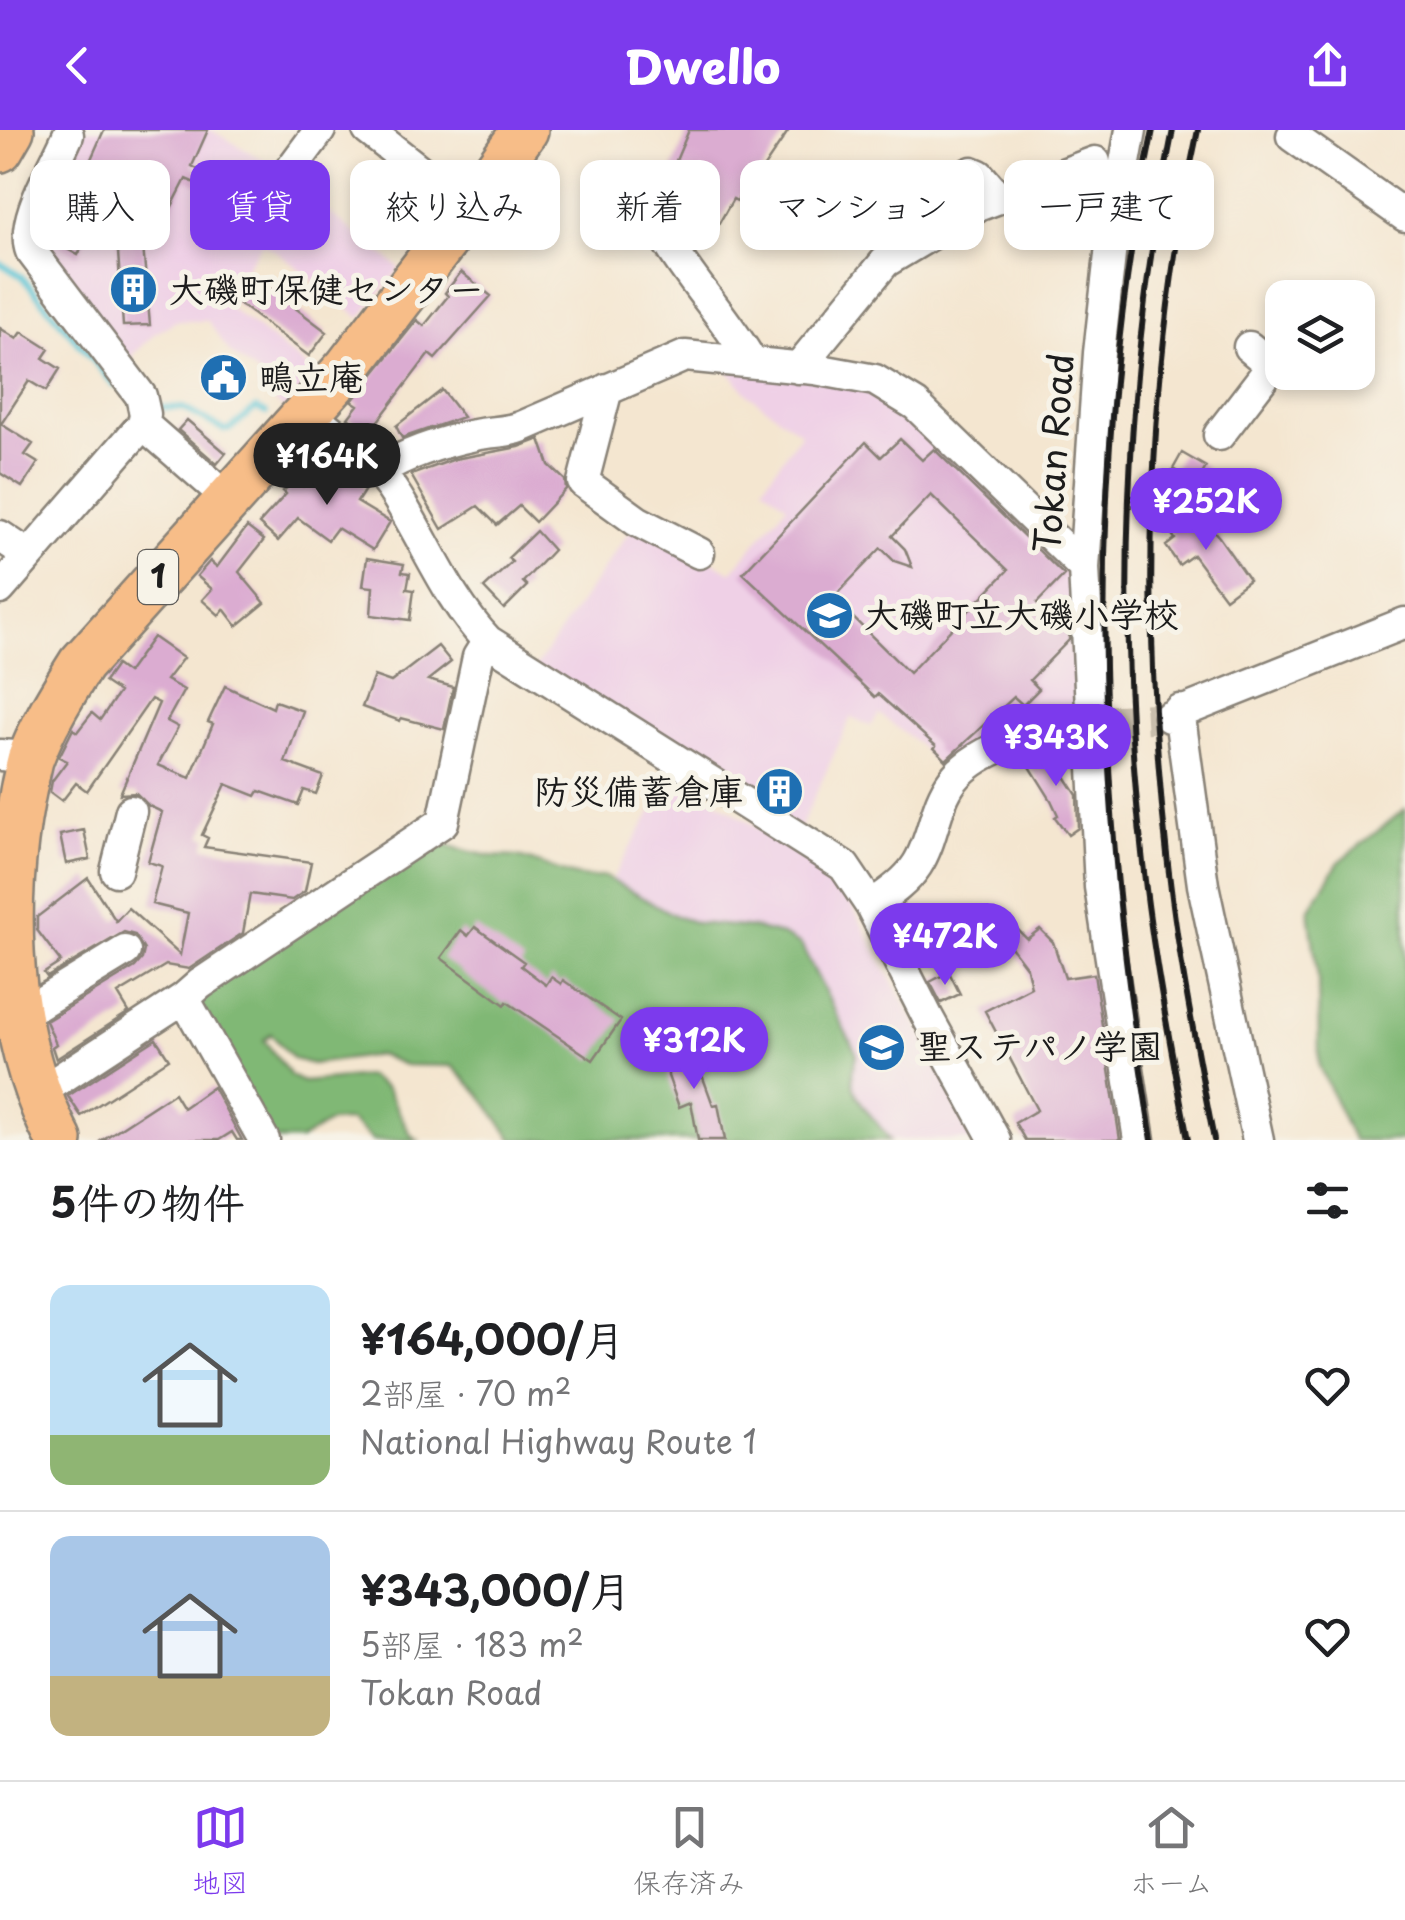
<!DOCTYPE html>
<html lang="ja">
<meta charset="utf-8">
<style>
body{margin:0;font-family:"Playpen Sans","Klee One",sans-serif;background:#f2f2f2;color:#202124;height:100vh;display:flex;flex-direction:column;font-size:38px;white-space:nowrap}
*{box-sizing:border-box;margin:0}
p{font-size:32px;color:#757577}
.icon{flex:none;width:55px;height:55px;fill:none;stroke:currentColor;stroke-width:2;stroke-linecap:round;stroke-linejoin:round}
.map{position:relative;height:1010px;overflow:hidden}
.side{display:flex;flex-direction:column;background:#fff;flex:1}
.side>*{flex:none}
.guide{position:absolute;left:30px;top:30px;width:1345px;height:90px;display:flex;gap:20px}
.tools{position:absolute;left:1265px;top:150px;display:grid;gap:20px}
.tools a{display:grid;place-items:center;width:110px;height:110px;border-radius:20px;background:#fff;box-shadow:0 5px 15px #0003;font-size:50px}
.price{position:absolute;translate:-50% -85px;padding:0 22px;border-radius:35px;background:#7c3aed;color:#fff;font-size:32px;line-height:65px;filter:drop-shadow(0 2px 5px #0008)}
.price::after{content:'';position:absolute;left:50%;top:60px;width:30px;height:22px;margin-left:-15px;background:inherit;clip-path:polygon(0 0,100% 0,50% 100%)}
.price.on{background:#222;color:#fff}
ul{padding:0;list-style:none}
li{display:flex;align-items:center;gap:30px;height:250px;padding:0 50px}
li+li{border-top:2px solid #e0e0e0}
li span{display:grid;place-items:center;flex:none;width:280px;height:200px;border-radius:20px;color:#555}
li>.icon{margin-inline-start:auto}
span .icon{width:120px;height:120px;fill:#fffc;stroke-width:1}
li b{font-size:42px}
h2{display:flex;justify-content:space-between;align-items:center;height:120px;padding:0 50px;font-size:42px}
.tag{padding:0 35px;border-radius:20px;background:#fff;box-shadow:0 5px 15px #0003;font-size:35px;line-height:90px}
.tag.on{background:#7c3aed;color:#fff}
header{display:flex;justify-content:space-between;align-items:center;height:130px;padding:0 50px;background:#7c3aed;color:#fff;font-size:45px;font-weight:800}
.tabs{display:flex;justify-content:space-around;align-items:center;height:140px;border-top:2px solid #e0e0e0;background:#fff;font-size:28px;color:#757577}
.tabs a{display:grid;justify-items:center;gap:5px}
.tabs .on{color:#7c3aed}
.map>svg:first-child{display:block}
.built{fill:#efd0e6}
.forest{fill:#80b875;stroke:#4e6a48;stroke-width:2.5}
.lines{fill:none;stroke-linecap:round;stroke-linejoin:round}
.stream{stroke:#5ac4d5;stroke-width:6}
.building{fill:#dbacd1;fill-rule:evenodd}
.minor-tunnel{stroke:#c9beac;stroke-width:30;stroke-dasharray:30 15;stroke-linecap:butt}
.minor-casing{stroke:#888176;stroke-width:35}
.highway-casing{stroke:#888176;stroke-width:50}
.minor{stroke:#fff;stroke-width:30}
.highway{stroke:#f7bd88;stroke-width:45}
.rail{stroke:#1c1c1c;stroke-width:6}
.labels{text-anchor:middle;stroke-width:10;stroke-linejoin:round;paint-order:stroke}
.shield{fill:#f7f3e8;stroke:#5e5c59;stroke-width:2.5}
.shield-label{font-size:32px;font-weight:bold;fill:#1c1c1c}
.poi-label{font-size:35px;font-weight:bold;fill:#1c1c1c;stroke:#f7f3e8;text-anchor:start}
.street-label{font-size:35px;fill:#1c1c1c;stroke:#f7f3e8}
</style>
<header><svg class="icon" aria-label="back" viewBox="0 0 24 24"><path d="M15 5l-7 7 7 7"/></svg>Dwello<svg class="icon" aria-label="share" viewBox="0 0 24 24"><path d="M12 15V3M7 8l5-5 5 5M5 13v7h14v-7"/></svg></header>
<div class="map">
<svg width="1405" height="1010" viewBox="0 0 1405 1010">
<rect width="100%" height="100%" fill="#f7f3e8"/>
<filter id="ink" filterUnits="userSpaceOnUse"><feTurbulence type="fractalNoise" baseFrequency=".01" numOctaves="2"/><feDisplacementMap in="SourceGraphic" scale="20" xChannelSelector="R" yChannelSelector="G"/><feConvolveMatrix kernelMatrix="1 2 1 2 8 2 1 2 1" color-interpolation-filters="sRGB"/></filter>
<filter id="wash" filterUnits="userSpaceOnUse"><feTurbulence type="fractalNoise" baseFrequency=".0048" numOctaves="4" result="noise"/><feDisplacementMap in="SourceGraphic" scale="40" xChannelSelector="R" yChannelSelector="G"/><feGaussianBlur stdDeviation="2.25" result="paint"/><feColorMatrix in="noise" values="0 0 0 0 0 0 0 0 0 0 0 0 0 0 0 0 0 1.4 0 .05"/><feComposite in="paint" operator="in"/></filter>
<g filter="url(#wash)">
<rect width="100%" height="100%" fill="#f4e6d0"/>
<!-- built -->
<path class="built" d="M53,0H211L260,28L400,138L360,188L278,122L262,114L222,172L316,244L285,279L259,260L258,244L230,223L208,191H176L156,203L134,224L127,248L27,100L67,7Z
M718,229L875,250L1084,438L1089,592L951,651L916,612L879,584L871,596L851,587L797,705L534,539L637,391L732,442L787,375L763,356L801,303L749,265Z
M683,649L828,744L844,761L978,1010H878L796,826L675,795L608,756L670,650Z"/>
<!-- forest -->
<path class="forest" d="M1405,679V1010H1353L1319,936L1318,848L1309,780L1339,732Z
M422,706C445,715 469,723 493,726C501,727 509,726 517,727C545,732 574,754 603,746L678,787L697,793L754,798L782,805L801,815L857,924C841,964 870,980 890,1010H513L480,964L452,936L405,935L379,925L312,934L293,929L271,904L264,910L291,946L303,952L368,946L387,959L411,1005L418,1010H372L350,991L330,992L300,1010H263L193,891L200,853Z"/>
<g class="lines">
<!-- stream -->
<path class="stream" d="M0,133L22,147L115,256
M155,277L183,278L224,300H229L256,278L266,283"/>
</g>
<g id="blocks">
<!-- building -->
<path class="building" d="M104,0H208L192,36L221,53L216,62L186,49L168,84L139,71L150,195L123,196L117,107L93,96L78,125L54,112Z
M689,0H789L745,65L742,63L737,71L733,69L717,97L712,95L710,99L694,89L705,61L669,47Z
M461,142L491,166L435,229L429,224L368,304L348,288L358,275L352,271L417,190L424,196L448,166L445,163Z
M249,143L327,202L309,226L230,167Z
M0,198L17,209L22,202L49,219L43,228L60,239L46,261L29,251L1,294L33,314L25,325L38,333L22,357L0,343Z
M442,260L463,287L402,308L396,296Z
M187,290L226,323L217,334L178,300Z
M540,309L549,335L565,350L566,359L535,392L519,376L497,395L478,376L442,399L411,345L455,329L519,317Z
M900,309L922,330L934,319L1064,445L1037,473L1069,504V510L1030,550L1039,559L1023,575L1014,567L946,630L934,618L936,616L878,564L875,567L743,443L866,312L881,327ZM931,365L1008,440L909,543L833,468L881,418L894,431L912,437L905,419L892,406Z
M1182,323L1206,337L1185,376L1168,368L1173,358L1168,357L1176,341L1173,339Z
M326,328L366,358L357,372L390,392L373,420L337,398L328,410L298,388L278,411L259,394L286,364L283,361L296,350L303,356Z
M1195,380L1219,407L1249,450L1225,468L1193,425L1179,435L1166,416L1175,409L1168,398Z
M247,397L264,410L239,442L265,473L237,496L224,479L219,485L202,470L212,459L197,446L210,431L217,437Z
M536,401L553,420L523,452L527,456L504,479L484,458L512,432L508,428Z
M367,428L404,434L402,442L410,443L407,459L414,460L410,490L371,485L373,457L363,456Z
M153,507L183,528L166,550L184,560L167,591L178,597L158,635L190,648L213,594L208,592L225,556L273,578L275,571L303,581L285,632L323,646L316,664L304,660L298,675L259,661L256,666L226,654L202,705L208,708L204,717L311,732L305,761L292,770L250,764L243,803L189,839L166,835L118,864L129,882L56,929L52,917L56,914L46,891L135,837L142,829L144,820L135,805L124,802L47,847L44,843L61,832L37,800V787L88,748L116,791L128,778L180,825L188,783L152,774L162,736L148,732L162,682L149,676L136,663L120,664L159,573L151,569L87,661L76,653L62,671L50,662L52,651L67,631L59,627L73,599L77,602L92,583L100,590L119,562L104,552L116,535L127,543Z
M438,516L451,532L428,550L453,557L444,599L401,588L400,591L362,577L374,546L391,552Z
M1048,620L1077,665L1078,698L1068,705L1055,687L1058,685L1051,670L1024,627Z
M84,700L90,729L66,734L60,705Z
M475,797L524,832L521,836L546,855L551,847L561,854L563,850L621,890L593,930L507,872L505,875L441,828L461,800L468,806Z
M1017,799L1027,809L1040,799L1053,812L1065,848L1094,844L1120,1010H1025L1015,993L1037,980L985,881L1031,857L1027,838L1005,809Z
M949,842L960,864L941,873L930,852Z
M156,909L169,929L81,986L68,966Z
M668,918H701V942L713,975L718,974L725,1010H698L691,972L679,977L668,946Z
M213,957L242,1010H237L232,1002L219,1010H102L174,963L183,978Z"/>
</g>
</g>
<g filter="url(#ink)">
<use href="#blocks" fill-opacity="0" stroke="#888176" stroke-width="2.5"/>
<g class="lines">
<!-- minor-tunnel -->
<path class="minor-tunnel" d="M1101,591L1169,587"/>
<defs>
<path id="minor" d="M368,0L469,79
M1131,0L1113,98L1099,223L1084,438L1100,757L1139,1010
M68,5C56,35 19,90 31,121L141,266L145,284L143,294
M1292,6L1405,86
M285,47L320,0
M941,96L946,71L958,48L972,42L979,45L999,68
M666,109C691,152 726,188 751,231
M798,238L885,132L980,75L1095,32
M607,259L583,352L637,391L699,423
M308,282C339,308 376,332 397,367C427,415 448,469 488,511L844,736L871,776L928,888L995,1010
M1219,305L1272,236L1249,217
M378,341C408,323 441,312 475,305C491,301 505,303 521,297L685,226L815,239L875,250L916,275L1084,438
M0,406L27,424
M0,459L143,294L230,370
M1179,580L1203,755L1258,1010
M1169,587L1405,493
M0,625L31,627
M116,741L131,681
M871,776C888,764 906,752 917,735C934,709 934,675 953,650C980,614 1058,595 1101,591
M184,868L264,1010
M12,890L125,821
M37,964L184,868L200,854L443,692L478,527L488,511"/>
<path id="highway" d="M0,19L11,0
M59,1010C0,898 0,751 30,630C42,596 62,564 81,534L348,237L469,79L525,0"/>
</defs>
<!-- minor casing -->
<use href="#minor" class="minor-casing"/>
<!-- highway casing -->
<use href="#highway" class="highway-casing"/>
<!-- minor -->
<use href="#minor" class="minor"/>
<!-- highway -->
<use href="#highway" class="highway"/>
<!-- rail -->
<path class="rail" d="M1173,0C1124,239 1115,490 1143,733C1153,826 1171,918 1188,1010
M1198,0C1146,237 1140,485 1167,725C1177,821 1196,916 1214,1010
M1152,1010C1095,672 1082,337 1153,0"/>
</g>
</g>
<!-- icons -->
<defs>
<symbol id="building-disc" viewBox="-11 -11 22 22"><circle r="9.5" fill="#1f6fb2" stroke="#f7f3e8"/><path d="M-4-6H4V6H1V3H-1V6H-4ZM-2.5-4.3h1.7v1.8h-1.7ZM.8-4.3h1.7v1.8H.8ZM-2.5-1h1.7V.8h-1.7ZM.8-1h1.7V.8H.8Z" fill="#fff"/></symbol>
<symbol id="civic-disc" viewBox="-11 -11 22 22"><circle r="9.5" fill="#1f6fb2" stroke="#f7f3e8"/><path d="M-.6-6.5H3V-4.5H.6V-3L4-1V1h2V6H-6V1h2V-1L-.6-3ZM-1.2 2.5V6h2.4V2.5Z" fill="#fff"/></symbol>
<symbol id="school-disc" viewBox="-11 -11 22 22"><circle r="9.5" fill="#1f6fb2" stroke="#f7f3e8"/><path d="M0-5L7-2L0 1L-7-2ZM-4 1L0 2.5L4 1V4Q0 6-4 4Z" fill="#fff"/></symbol>
</defs>
<g fill-rule="evenodd">
<use href="#building-disc" x="106" y="132" width="55" height="55"/>
<use href="#civic-disc" x="196" y="220" width="55" height="55"/>
<use href="#school-disc" x="802" y="458" width="55" height="55"/>
<use href="#building-disc" x="752" y="634" width="55" height="55"/>
<use href="#school-disc" x="854" y="890" width="55" height="55"/>
</g>
<g class="labels">
<!-- shield labels -->
<rect class="shield" x="138" y="420" width="40" height="54" rx="8"/>
<g class="shield-label">
<text x="158" y="458">1</text>
</g>
<!-- poi labels -->
<g class="poi-label">
<text x="169" y="172">大磯町保健センター</text>
<text x="259" y="260">鴫立庵</text>
<text x="864" y="497">大磯町立大磯小学校</text>
<text x="744" y="674" text-anchor="end">防災備蓄倉庫</text>
<text x="917" y="929">聖ステパノ学園</text>
</g>
<!-- street labels -->
<g class="street-label">
<text transform="translate(1055 323) rotate(-86)" y="12">Tokan Road</text>
</g>
</g>
</svg>
<div class="tools">
<a><svg class="icon" aria-label="layers" viewBox="0 0 24 24"><path d="M12 4l9 5-9 5-9-5zM3 14l9 5 9-5"/></svg></a>
</div>
<b class="price on" style="left:327px;top:378px">¥164K</b>
<b class="price" style="left:1206px;top:423px">¥252K</b>
<b class="price" style="left:1056px;top:659px">¥343K</b>
<b class="price" style="left:945px;top:858px">¥472K</b>
<b class="price" style="left:694px;top:962px">¥312K</b>
<div class="guide">
<a class="tag">購入</a>
<a class="tag on">賃貸</a>
<a class="tag">絞り込み</a>
<a class="tag">新着</a>
<a class="tag">マンション</a>
<a class="tag">一戸建て</a>
</div>
</div>
<section class="side">
<h2>5件の物件<svg class="icon" aria-label="filters" viewBox="0 0 24 24"><path d="M4 7h16M4 17h16"/><circle cx="9" cy="7" r="2"/><circle cx="15" cy="17" r="2"/></svg></h2>
<ul>
<li><span style="background:linear-gradient(#bfe0f5 75%,#8fb573 0)"><svg class="icon" aria-label="home" viewBox="0 0 24 24"><path d="M3 11l9-7 9 7M6 9v11h12V9"/></svg></span><div><b>¥164,000/月</b><p>2部屋 · 70 m²</p><p>National Highway Route 1</p></div><svg class="icon" aria-label="heart" viewBox="0 0 24 24"><path d="M12 20l-8-8c-3-5 5-10 8-4 3-6 11-1 8 4z"/></svg></li>
<li><span style="background:linear-gradient(#a9c7e8 70%,#c2b280 0)"><svg class="icon" aria-label="home" viewBox="0 0 24 24"><path d="M3 11l9-7 9 7M6 9v11h12V9"/></svg></span><div><b>¥343,000/月</b><p>5部屋 · 183 m²</p><p>Tokan Road</p></div><svg class="icon" aria-label="heart" viewBox="0 0 24 24"><path d="M12 20l-8-8c-3-5 5-10 8-4 3-6 11-1 8 4z"/></svg></li>
</ul>
</section>
<nav class="tabs">
<a class="on"><svg class="icon" aria-label="map" viewBox="0 0 24 24"><path d="M3 6l6-2 6 2 6-2v14l-6 2-6-2-6 2zM9 4v14M15 6v14"/></svg>地図</a>
<a><svg class="icon" aria-label="saved" viewBox="0 0 24 24"><path d="M7 4h10v16l-5-4-5 4z"/></svg>保存済み</a>
<a><svg class="icon" aria-label="home" viewBox="0 0 24 24"><path d="M3 11l9-7 9 7M6 9v11h12V9"/></svg>ホーム</a>
</nav>
